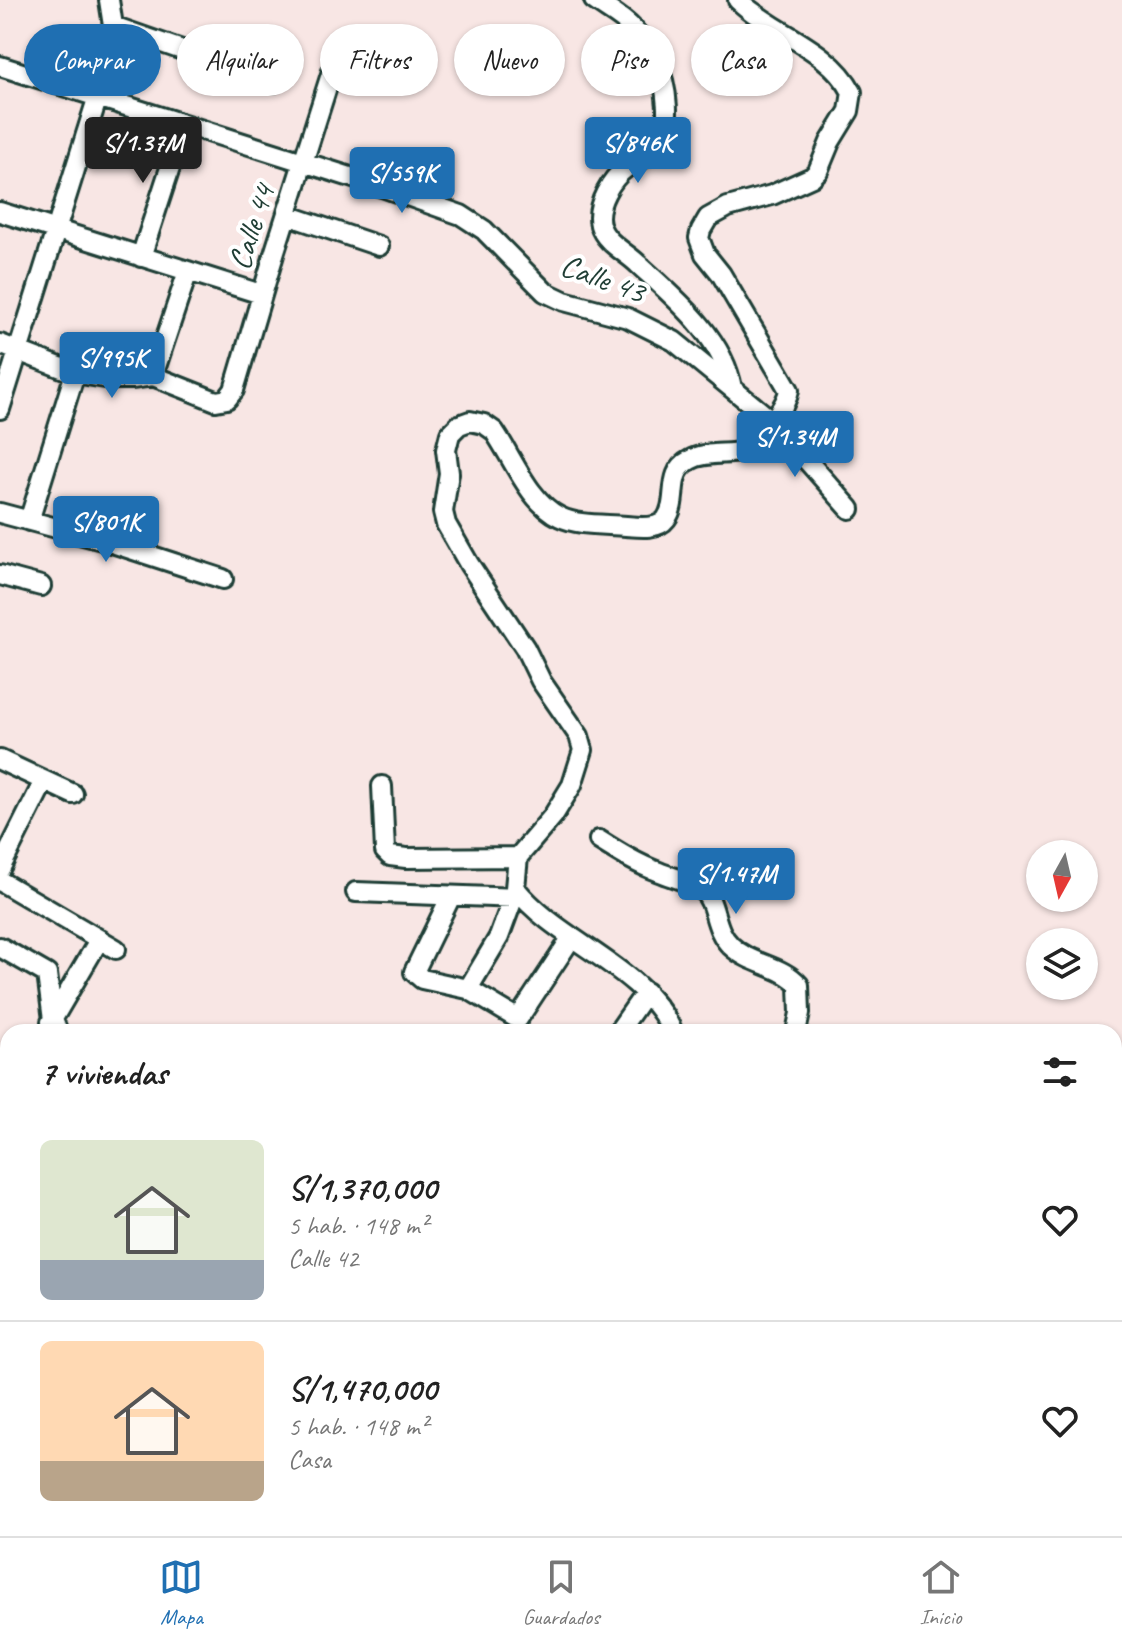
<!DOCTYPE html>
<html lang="es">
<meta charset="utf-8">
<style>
body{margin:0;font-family:Caveat,sans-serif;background:#f2f2f2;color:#222;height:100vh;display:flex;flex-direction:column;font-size:30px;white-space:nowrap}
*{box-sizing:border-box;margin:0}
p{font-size:26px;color:#767676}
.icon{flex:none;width:44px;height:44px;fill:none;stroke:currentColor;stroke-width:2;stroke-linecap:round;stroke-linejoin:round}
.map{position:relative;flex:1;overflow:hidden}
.details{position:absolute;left:0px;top:1024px;width:1122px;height:512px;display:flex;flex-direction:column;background:#fff;border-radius:24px 24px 0 0;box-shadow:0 2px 6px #0004}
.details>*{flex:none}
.hud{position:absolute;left:24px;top:24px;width:1074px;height:72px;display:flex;gap:16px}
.needle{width:52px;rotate:188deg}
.controls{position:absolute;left:1026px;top:840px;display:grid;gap:16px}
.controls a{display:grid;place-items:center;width:72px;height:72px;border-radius:50%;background:#fff;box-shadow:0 2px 6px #0004;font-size:40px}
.price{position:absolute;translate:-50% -68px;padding:0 18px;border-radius:8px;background:#1f6fb2;color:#fff;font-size:26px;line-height:52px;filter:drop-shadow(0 2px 4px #0008)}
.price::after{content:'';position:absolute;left:50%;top:48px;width:24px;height:18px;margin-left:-12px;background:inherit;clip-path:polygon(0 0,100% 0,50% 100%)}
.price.on{background:#222;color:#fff}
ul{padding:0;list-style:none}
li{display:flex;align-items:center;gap:24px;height:200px;padding:0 40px}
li+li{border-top:2px solid #e0e0e0}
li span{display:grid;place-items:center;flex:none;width:224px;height:160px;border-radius:12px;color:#555}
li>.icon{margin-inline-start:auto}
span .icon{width:96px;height:96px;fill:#fffc;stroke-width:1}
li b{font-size:34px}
h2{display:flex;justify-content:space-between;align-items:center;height:96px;padding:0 40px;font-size:34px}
.pill{padding:0 28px;border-radius:36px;background:#fff;box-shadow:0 2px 6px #0004;font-size:28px;line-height:72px}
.pill.on{background:#1f6fb2;color:#fff}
.menu{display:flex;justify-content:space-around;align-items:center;height:112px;border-top:2px solid #e0e0e0;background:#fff;font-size:22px;color:#767676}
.menu a{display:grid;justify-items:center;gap:4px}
.menu .on{color:#1f6fb2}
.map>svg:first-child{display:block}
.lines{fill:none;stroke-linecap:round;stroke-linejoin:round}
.minor-casing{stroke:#1f3d34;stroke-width:24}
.path{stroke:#1f3d34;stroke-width:3;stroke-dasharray:6 6;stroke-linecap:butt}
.minor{stroke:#fff;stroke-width:18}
.labels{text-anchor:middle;stroke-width:8;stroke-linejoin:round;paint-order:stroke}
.street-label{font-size:32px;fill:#1f3d34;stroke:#fff}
</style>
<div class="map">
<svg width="1122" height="1536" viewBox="0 0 1122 1536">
<rect width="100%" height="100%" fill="#f8e6e4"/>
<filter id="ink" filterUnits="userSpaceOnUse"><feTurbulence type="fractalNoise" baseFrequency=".0125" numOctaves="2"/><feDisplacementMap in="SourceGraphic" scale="16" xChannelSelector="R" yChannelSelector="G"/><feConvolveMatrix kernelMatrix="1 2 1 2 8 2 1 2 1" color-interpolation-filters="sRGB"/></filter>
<g filter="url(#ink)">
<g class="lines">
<defs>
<path id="minor" d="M594,0C606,9 623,17 633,29C640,37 651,48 655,58C667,84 675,129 654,151C647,158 635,161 627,167C611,179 595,205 600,225C605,243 626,252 638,264C675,298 723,337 732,388
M113,26L274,82
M0,66L382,187L461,215L484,230L545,292L564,301L628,318L674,341L772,421L850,509
M0,212L261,294
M287,215L379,246
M141,257L184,125
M0,344L75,373L111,379H133L153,376L216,401L227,399L234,390L275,251L332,71
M153,376L188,271
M0,409L98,96L113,26L109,0
M0,513L109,542L223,579
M29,521L75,373
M0,575L41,586
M0,760L73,794
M382,786L385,851L390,856L406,858L518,857
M599,840C618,852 637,864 659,872C673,878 691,881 704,892C717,904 713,929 731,946C751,965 782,965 799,985L800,1013L796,1032
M0,869L44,781
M0,881L116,949
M356,892L521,898
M451,896L414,972L422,979L468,989L499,937L513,899
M0,947L47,974L53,1020L58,1032
M468,989L518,1019L572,937
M51,1022L99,940
M618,1032L646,992
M673,1032C642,965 560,944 515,888L518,857L553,816L572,785L583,750L579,736L541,681L525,648L469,564L446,524L443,512L449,473L446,450L450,434L459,425L470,421L484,424L494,431C513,458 529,502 560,517C579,526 605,524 626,526C638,527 658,530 666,519C680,500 665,473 690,460C711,448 742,460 759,443C765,437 768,428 772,422C779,411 787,403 789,390L721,274L705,254L699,238L701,230L708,218L728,207L772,195L812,177L818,171L830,142L849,111L852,92C829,48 772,33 738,0
M0,1121L8,1105
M0,1186L8,1190
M507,1528L530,1536
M766,1528L771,1529L770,1536
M175,1536L178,1528
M544,1536L546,1528
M588,1536L589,1528
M714,1536L717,1528"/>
</defs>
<!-- minor casing -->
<use href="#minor" class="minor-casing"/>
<!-- path -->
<path class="path" d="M3,1536L2,1489L8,1488
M103,1536L105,1528
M823,1536L825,1528
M909,1536L911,1528
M1014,1536L1018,1528"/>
<!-- minor -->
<use href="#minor" class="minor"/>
</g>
</g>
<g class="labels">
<!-- street labels -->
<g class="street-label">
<text transform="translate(251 227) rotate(-72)" y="11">Calle 44</text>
<text transform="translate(603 278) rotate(20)" y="11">Calle 43</text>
</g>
</g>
</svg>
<div class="controls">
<a><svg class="needle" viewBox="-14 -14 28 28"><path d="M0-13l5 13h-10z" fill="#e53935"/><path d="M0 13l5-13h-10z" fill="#767676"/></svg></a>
<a><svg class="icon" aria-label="layers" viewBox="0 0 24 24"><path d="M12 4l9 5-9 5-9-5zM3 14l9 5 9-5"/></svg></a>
</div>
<b class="price on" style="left:143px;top:185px">S/1.37M</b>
<b class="price" style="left:638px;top:185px">S/846K</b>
<b class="price" style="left:402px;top:215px">S/559K</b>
<b class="price" style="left:112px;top:400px">S/995K</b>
<b class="price" style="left:795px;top:479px">S/1.34M</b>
<b class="price" style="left:106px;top:564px">S/801K</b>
<b class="price" style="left:736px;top:916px">S/1.47M</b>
<div class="hud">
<a class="pill on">Comprar</a>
<a class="pill">Alquilar</a>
<a class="pill">Filtros</a>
<a class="pill">Nuevo</a>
<a class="pill">Piso</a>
<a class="pill">Casa</a>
</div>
<section class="details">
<h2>7 viviendas<svg class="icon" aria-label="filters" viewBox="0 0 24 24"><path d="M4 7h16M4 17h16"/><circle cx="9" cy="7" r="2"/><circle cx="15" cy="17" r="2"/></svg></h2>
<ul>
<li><span style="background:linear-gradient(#dfe7d0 75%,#9aa5b1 0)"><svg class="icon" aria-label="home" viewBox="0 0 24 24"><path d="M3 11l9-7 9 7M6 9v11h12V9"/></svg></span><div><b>S/1,370,000</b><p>5 hab. · 148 m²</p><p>Calle 42</p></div><svg class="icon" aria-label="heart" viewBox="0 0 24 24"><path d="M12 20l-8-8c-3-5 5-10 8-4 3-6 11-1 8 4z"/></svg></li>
<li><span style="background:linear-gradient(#ffd9b3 75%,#b9a48a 0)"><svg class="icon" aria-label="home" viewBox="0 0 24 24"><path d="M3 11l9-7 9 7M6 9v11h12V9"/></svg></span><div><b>S/1,470,000</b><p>5 hab. · 148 m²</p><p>Casa</p></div><svg class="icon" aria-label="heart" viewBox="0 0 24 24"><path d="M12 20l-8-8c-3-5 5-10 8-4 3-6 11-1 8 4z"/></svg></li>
</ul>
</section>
</div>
<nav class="menu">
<a class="on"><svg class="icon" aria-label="map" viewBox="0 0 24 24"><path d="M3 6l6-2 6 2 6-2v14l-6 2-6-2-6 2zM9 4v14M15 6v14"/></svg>Mapa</a>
<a><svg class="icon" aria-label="saved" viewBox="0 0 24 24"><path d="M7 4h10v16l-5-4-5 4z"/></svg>Guardados</a>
<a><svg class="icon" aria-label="home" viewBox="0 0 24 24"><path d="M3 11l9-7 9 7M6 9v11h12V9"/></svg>Inicio</a>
</nav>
